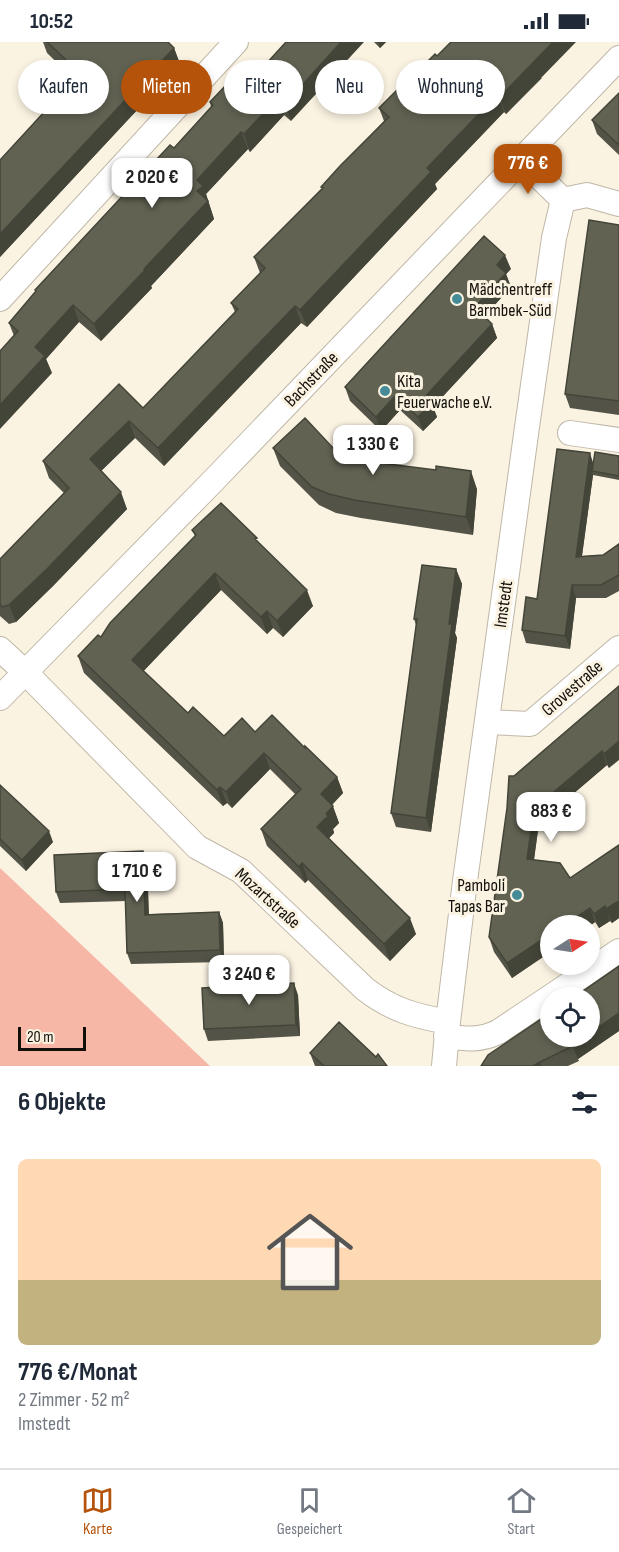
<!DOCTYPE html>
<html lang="de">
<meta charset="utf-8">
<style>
body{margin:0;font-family:"Sofia Sans Condensed",sans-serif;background:#f6f6f7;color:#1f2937;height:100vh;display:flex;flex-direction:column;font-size:22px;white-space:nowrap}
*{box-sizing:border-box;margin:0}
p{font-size:20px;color:#747a83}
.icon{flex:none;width:33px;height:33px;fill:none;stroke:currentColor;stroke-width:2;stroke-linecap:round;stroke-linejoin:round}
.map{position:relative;height:1024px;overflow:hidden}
.drawer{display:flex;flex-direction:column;background:#fff;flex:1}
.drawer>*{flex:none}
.banner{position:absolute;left:18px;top:18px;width:584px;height:54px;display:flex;gap:12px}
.needle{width:39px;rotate:78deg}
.tools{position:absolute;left:540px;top:873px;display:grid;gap:12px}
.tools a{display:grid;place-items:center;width:60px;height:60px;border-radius:50%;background:#fff;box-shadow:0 3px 9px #0003;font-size:30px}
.scale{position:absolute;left:18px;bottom:15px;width:68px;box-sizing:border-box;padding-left:6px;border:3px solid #13100b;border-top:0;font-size:16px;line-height:21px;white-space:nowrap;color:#13100b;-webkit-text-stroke:4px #fbf3e2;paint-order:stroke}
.price{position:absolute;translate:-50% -51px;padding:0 14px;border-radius:12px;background:#fff;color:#222;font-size:20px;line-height:39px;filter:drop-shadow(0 2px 3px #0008)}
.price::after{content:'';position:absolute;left:50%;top:36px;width:18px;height:14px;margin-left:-9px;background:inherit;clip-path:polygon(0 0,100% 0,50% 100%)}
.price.selected{background:#b45309;color:#fff}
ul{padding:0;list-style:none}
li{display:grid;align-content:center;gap:12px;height:318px;padding:0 18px}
li span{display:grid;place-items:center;height:186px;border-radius:9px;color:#555}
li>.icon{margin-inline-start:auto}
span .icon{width:108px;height:108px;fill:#fffc;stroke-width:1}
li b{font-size:26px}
h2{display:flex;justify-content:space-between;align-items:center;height:72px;padding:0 18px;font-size:26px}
.chip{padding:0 21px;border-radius:27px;background:#fff;box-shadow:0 3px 9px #0003;font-size:21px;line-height:54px}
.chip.selected{background:#b45309;color:#fff}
.status{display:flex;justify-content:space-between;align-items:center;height:42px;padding:0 30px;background:#fff;direction:ltr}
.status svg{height:16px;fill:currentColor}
.tabs{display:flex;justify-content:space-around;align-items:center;height:84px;border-top:2px solid #e0e1e3;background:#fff;font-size:16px;color:#747a83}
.tabs a{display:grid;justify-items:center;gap:3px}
.tabs .selected{color:#b45309}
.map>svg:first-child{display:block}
.green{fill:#f6b7a7}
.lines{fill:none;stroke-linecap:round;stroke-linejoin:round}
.minor-casing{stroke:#bfb7a7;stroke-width:26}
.minor{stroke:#fff;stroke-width:24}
.wall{fill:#535447}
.shaded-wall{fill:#444539}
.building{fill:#616252;stroke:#444539;stroke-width:1.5}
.poi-dot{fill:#468b98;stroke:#fbf3e2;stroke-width:2}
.labels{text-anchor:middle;stroke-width:6;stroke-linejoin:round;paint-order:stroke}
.poi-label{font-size:18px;fill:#13100b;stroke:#fbf3e2;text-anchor:start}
.street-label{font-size:18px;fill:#13100b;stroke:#fbf3e2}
</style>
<div class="status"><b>10:52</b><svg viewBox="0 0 49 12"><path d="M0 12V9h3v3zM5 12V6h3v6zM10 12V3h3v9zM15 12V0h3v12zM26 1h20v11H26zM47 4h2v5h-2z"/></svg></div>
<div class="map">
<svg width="619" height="1024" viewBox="0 0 619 1024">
<rect width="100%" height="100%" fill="#fbf3e2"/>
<!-- green -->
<path class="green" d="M0,826L210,1024H0Z"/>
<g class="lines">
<defs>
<path id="minor" d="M522,118L563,158
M563,158L587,153L619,162
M0,257L236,0
M570,391L619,398
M0,607L26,631L197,805L241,829L365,947C392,968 415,974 448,980
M0,656L213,439L619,16
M488,680L530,682L619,606
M446,994C465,997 480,999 498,990L619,909
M444,1024L448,980L465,839L527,385L554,196L563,158"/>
</defs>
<!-- minor casing -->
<use href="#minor" class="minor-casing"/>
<!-- minor -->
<use href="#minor" class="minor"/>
</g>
<!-- wall -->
<path class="wall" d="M43,0H168L174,6L180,22L0,215V118L74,37L47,11Z
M286,0L291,79L284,73L250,110L248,107L206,152L214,177L151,244L152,246L101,299L79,280L46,317L52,331L14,294L9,281L36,250L35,248L174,106L211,65L210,60L255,34Z
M374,0H386L380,6Z
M437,14L542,36L506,72L504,70L435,142L437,147L307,285L301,281L164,424L135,396L101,429L127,467L53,544L16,580L9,582L0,574V517L64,451L49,436L43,419L143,366L235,270L231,261L260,231L254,215L322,146L321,145L384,79L379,66Z
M619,51V113L597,92L592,78Z
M619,183V373L570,366L565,352Z
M511,227L506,232L511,245L484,275L492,282L497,296L433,365L437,375L423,389L400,368L381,389L350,359L345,345Z
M273,406L344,412L364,419L477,447L473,493L361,476L336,471L319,463L280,424Z
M619,414V438L593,433L582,514L603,513L619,502V549L606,556H576L570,607L526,601L522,588L537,557L593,421Z
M192,488L258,501L313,564L283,595L273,586L267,592L221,548L143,629L188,671L224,694L255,690L305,706L337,735L343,751L332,763L339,781L333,787L334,791L329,796L416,892L390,919L308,838L305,841L267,804L261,787L295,752L270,727L232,766L227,761L223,764L84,631L78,614L101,595L195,494Z
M456,527L462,542L455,591L457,596L431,790L396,785L391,771L416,583L414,577Z
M619,644L609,726L607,723L539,781L534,818L570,836L619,803V876L612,881L610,879L599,886L595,880L512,936L494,910L489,895L514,734Z
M0,743L53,800L26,829L0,804Z
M147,820L149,872L219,870L223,881L224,920L131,922L127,911L126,859L60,861L56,850Z
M619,924V989L578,1017L579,1019L568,1024H481Z
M298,953L300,994L208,999L204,987Z
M310,1011L387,1024H315Z"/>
<!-- shaded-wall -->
<path class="shaded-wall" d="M341,0H364L291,79L285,62Z
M378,0H386L380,6Z
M553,0H576L506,72L500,55Z
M174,6L180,22L0,215V192Z
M498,52L504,70L435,142L437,147L307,285L300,268L427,126Z
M278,56L284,73L250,110L244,92Z
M241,90L248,107L206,152L214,177L151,244L152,246L101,299L94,282L144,227L197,149V138Z
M505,213L511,227L506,232L511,245L480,279L475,265L497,223Z
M73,263L79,280L46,317L52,331L0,387V363L35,305Z
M295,264L301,281L164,424L158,406Z
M492,282L497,296L433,365L437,375L423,389L418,375L425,355Z
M395,354L400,368L381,389L376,375Z
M129,379L135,396L96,434L90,417Z
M590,411L594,424L592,429L593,433L580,528L576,515Z
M471,429L477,447L473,493L466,475Z
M121,450L127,467L53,544L16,580L9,563Z
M456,527L462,542L455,591L457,596L431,790L426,776Z
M215,531L221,548L138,635L132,618Z
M572,543L576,556L570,607L565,594Z
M307,548L313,564L283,595L277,579Z
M267,569L273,586L267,592L261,575Z
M619,699V718L609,726L604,712Z
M602,709L607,723L539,781L532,831L527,817L534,767Z
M264,711L270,727L232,766L226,750Z
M337,735L343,751L327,768L321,752Z
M220,745L227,761L223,764L217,748Z
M333,764L339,781L333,787L334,791L323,802L317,785L326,772Z
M49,789L53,800L26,829L22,818Z
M143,809L147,820L149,884L145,873Z
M302,821L308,838L305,841L299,825Z
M619,859V876L612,881L606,867Z
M605,864L610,879L599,886L594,872Z
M590,866L595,880L590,884H563Z
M219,870L223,881L224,920L220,908Z
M410,876L416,892L390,919L384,902Z
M550,892V910L512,936L507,921Z
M294,941L298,953L300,994L296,983Z
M619,971V989L578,1017L572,1002L584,994H590V991Z
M540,1020L541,1024H533Z"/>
<!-- building -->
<path class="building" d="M47,0H168L174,6L0,192V118L80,31Z
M286,0H341L285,62L278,56L244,92L241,90L197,138L203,144L197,149L208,159L144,227L145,228L94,282L73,263L35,305L45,314L0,363V309L18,289L9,281L36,249L35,248L170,103L174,106L213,63L210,60L244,24L255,34Z
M451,0H553L500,55L498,52L427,126L431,130L300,268L295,264L158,406L129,379L90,417L121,450L47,527L9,563L2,565L0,562V517L69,446L43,419L119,342L143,366L238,267L231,261L265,226L254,215L323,146L321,145L340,124L389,75L379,66L398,47L399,48L435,12L437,14Z
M619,51V103L592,78Z
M589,178L619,183V359L565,352Z
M484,194L505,213L497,223L506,231L475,265L492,282L425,355L432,360L418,375L395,354L376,375L345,345Z
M305,376L334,407L344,412L364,419L436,428V424L471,429L466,475L354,458L329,452L312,445L273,406Z
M557,407L590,411L576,515L603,513L619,502V533L601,543H572L565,594L522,588L526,555L537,557Z
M595,410L619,414V434L592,429Z
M221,461L257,496L255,497L307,548L277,579L267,569L261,575L215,531L132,618L188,671L193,665L224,694L242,676L255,690L272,673L305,706V704L337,735L321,752L333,764L326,772L328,774L317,785L410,876L384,902L302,821L299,825L261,787L301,747L264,711L226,750L220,745L217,748L78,614L98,593L101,595L110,581L196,493L192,488Z
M422,523L456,527L449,582H452L426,776L391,771L417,577H414Z
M619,644V699L604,712L602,709L534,767L527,817L560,821L570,836L619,803V859L606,867L605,864L594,872L590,866L563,884H550V892L507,921L489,895L507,766L509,734H514Z
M0,743L49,789L22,818L0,797Z
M143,809L145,873L219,870L220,908L127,911L125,847L56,850L54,813Z
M619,924V971L590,991V956H573Z
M294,941L296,983L204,987L202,946Z
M550,971V994H584L572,1002L573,1004L540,1020L533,1024H481L488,1013Z
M339,980L376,1015L378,1012L387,1024H324L310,1011Z"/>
<!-- markers -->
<g class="poi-dot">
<circle cx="457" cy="257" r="6"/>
<circle cx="385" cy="349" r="6"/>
<circle cx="517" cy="853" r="6"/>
</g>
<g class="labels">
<!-- poi labels -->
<g class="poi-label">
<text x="469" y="253">Mädchentreff<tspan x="469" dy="21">Barmbek-Süd</tspan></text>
<text x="397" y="345">Kita<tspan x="397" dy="21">Feuerwache e.V.</tspan></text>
<text x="505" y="849" text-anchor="end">Pamboli<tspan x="505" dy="21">Tapas Bar</tspan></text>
</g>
<!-- street labels -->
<g class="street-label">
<text transform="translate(311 337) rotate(-46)" y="6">Bachstraße</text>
<text transform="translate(503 562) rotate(-82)" y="6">Imstedt</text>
<text transform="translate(572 646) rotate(-41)" y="6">Grovestraße</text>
<text transform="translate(268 856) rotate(42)" y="6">Mozartstraße</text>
</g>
</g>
</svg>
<div class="tools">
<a><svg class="needle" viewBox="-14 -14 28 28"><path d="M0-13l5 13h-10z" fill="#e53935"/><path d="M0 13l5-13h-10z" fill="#747a83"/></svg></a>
<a><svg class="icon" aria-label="locate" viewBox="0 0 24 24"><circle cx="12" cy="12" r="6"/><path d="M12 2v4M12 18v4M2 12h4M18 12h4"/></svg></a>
</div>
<div class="scale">20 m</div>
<b class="price selected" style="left:528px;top:153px">776 €</b>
<b class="price" style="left:152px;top:167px">2 020 €</b>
<b class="price" style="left:373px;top:434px">1 330 €</b>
<b class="price" style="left:551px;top:801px">883 €</b>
<b class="price" style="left:137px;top:861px">1 710 €</b>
<b class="price" style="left:249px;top:964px">3 240 €</b>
<div class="banner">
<a class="chip">Kaufen</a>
<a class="chip selected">Mieten</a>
<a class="chip">Filter</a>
<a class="chip">Neu</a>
<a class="chip">Wohnung</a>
</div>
</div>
<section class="drawer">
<h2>6 Objekte<svg class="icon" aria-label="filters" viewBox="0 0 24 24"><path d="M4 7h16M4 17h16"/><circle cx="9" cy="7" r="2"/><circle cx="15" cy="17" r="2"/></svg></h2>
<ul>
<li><span style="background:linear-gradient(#ffd9b3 65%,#c2b280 0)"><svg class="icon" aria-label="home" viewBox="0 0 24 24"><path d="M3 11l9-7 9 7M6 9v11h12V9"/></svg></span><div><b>776 €/Monat</b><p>2 Zimmer · 52 m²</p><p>Imstedt</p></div></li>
</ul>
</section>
<nav class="tabs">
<a class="selected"><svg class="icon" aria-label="map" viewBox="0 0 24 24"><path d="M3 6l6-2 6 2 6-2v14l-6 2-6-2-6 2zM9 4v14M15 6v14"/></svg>Karte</a>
<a><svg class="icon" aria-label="saved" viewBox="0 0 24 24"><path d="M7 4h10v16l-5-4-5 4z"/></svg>Gespeichert</a>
<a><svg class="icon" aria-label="home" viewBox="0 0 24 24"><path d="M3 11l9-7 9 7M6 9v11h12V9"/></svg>Start</a>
</nav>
